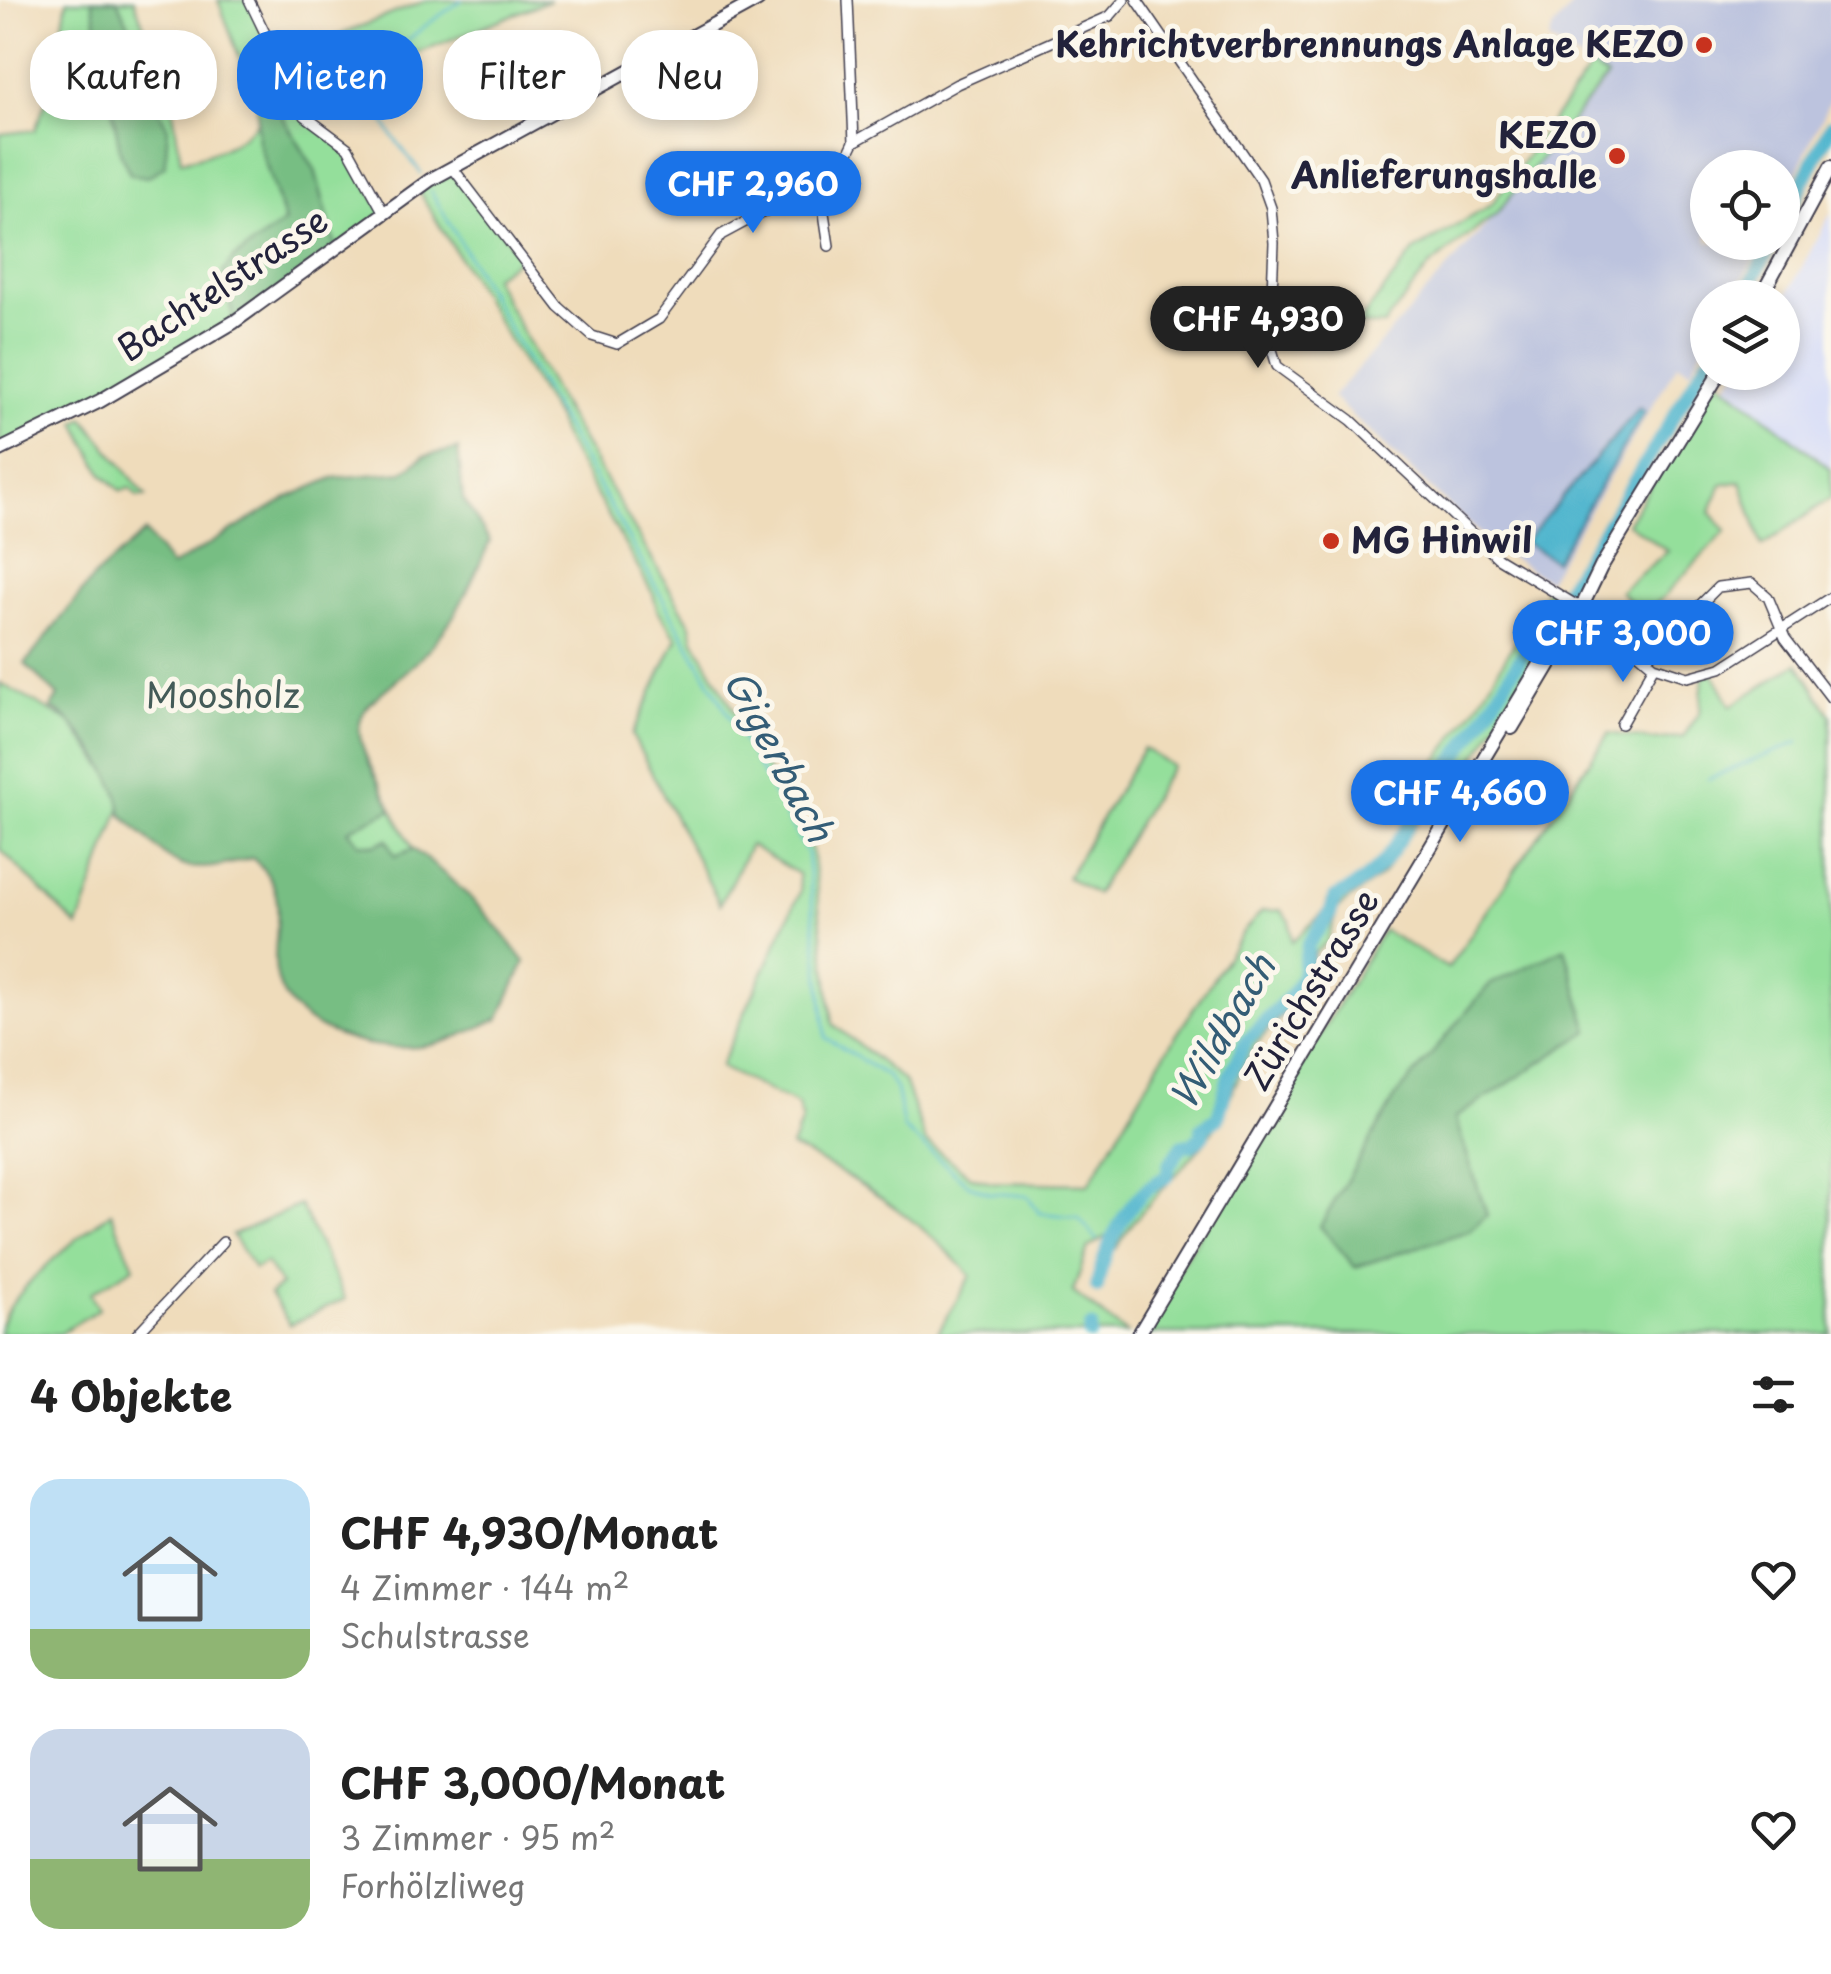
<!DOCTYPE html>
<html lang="de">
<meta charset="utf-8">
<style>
body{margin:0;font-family:"Playpen Sans",sans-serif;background:#f2f2f2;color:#222;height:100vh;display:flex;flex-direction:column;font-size:38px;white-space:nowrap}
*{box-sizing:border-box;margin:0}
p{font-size:32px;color:#767676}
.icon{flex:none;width:55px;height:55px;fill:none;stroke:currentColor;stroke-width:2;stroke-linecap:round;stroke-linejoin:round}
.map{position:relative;height:1334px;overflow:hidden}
.details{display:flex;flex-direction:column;background:#fff;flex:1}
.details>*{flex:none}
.hud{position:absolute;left:30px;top:30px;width:1000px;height:90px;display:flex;gap:20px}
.fabs{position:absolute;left:1690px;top:150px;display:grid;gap:20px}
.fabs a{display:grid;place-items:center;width:110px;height:110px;border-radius:50%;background:#fff;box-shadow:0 5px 15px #0003;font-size:50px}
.price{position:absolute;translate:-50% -85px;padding:0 22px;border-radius:35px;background:#1a73e8;color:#fff;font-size:32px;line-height:65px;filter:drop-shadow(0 2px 5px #0008)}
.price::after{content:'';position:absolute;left:50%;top:60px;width:30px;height:22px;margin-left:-15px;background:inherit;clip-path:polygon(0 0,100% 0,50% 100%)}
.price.current{background:#222;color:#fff}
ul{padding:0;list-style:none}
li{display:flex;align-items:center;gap:30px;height:250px;padding:0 30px}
li span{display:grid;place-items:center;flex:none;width:280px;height:200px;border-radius:30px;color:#555}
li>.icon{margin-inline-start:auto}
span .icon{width:120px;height:120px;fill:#fffc;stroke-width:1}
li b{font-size:42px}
h2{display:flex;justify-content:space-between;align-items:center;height:120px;padding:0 30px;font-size:42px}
.tag{padding:0 35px;border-radius:40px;background:#fff;box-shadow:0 5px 15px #0003;font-size:35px;line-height:90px}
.tag.current{background:#1a73e8;color:#fff}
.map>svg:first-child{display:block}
.built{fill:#d2d9f9}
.industrial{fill:#bcc3de}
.green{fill:#94df9b;stroke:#5b806b;stroke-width:2.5;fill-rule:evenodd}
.forest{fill:#77be83;stroke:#4c705f;stroke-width:2.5}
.water{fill:#4fb5ce;stroke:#386c84;stroke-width:2.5}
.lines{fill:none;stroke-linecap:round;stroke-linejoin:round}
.stream{stroke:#4fb5ce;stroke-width:2.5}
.river{stroke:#4fb5ce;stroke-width:14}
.street-casing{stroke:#413e4e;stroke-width:12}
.secondary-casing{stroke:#413e4e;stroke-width:16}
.street{stroke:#fff;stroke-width:9}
.secondary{stroke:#fff;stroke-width:12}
.poi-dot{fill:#c8321e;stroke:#fbf7ec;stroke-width:4}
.labels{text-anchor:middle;stroke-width:10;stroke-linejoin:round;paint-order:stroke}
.poi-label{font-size:35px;font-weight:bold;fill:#22223b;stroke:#fbf7ec;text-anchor:end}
.street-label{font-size:35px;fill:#22223b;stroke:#fbf7ec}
.park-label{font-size:35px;fill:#445b58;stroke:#fbf7ec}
.water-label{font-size:38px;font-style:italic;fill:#345d76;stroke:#fbf7ec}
</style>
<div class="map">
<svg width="1831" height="1334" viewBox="0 0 1831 1334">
<rect width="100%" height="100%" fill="#fbf7ec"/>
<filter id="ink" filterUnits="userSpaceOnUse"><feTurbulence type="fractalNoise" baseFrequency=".01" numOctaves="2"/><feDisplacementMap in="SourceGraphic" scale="20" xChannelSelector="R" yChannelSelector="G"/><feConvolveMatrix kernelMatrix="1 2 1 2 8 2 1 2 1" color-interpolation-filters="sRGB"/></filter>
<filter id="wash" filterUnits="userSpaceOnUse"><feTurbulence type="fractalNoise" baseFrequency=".0048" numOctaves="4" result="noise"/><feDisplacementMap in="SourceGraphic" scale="40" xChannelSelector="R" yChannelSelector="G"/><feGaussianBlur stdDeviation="2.25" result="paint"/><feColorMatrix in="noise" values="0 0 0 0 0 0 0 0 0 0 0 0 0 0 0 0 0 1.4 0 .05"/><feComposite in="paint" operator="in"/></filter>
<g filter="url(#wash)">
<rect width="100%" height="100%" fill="#efdcbb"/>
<!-- built -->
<path class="built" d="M1831,213V469L1745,404L1727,384L1736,373L1782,372L1783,302Z"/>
<!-- industrial -->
<path class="industrial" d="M1577,0H1831V98L1783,201L1782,168H1708V242L1763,243L1732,297L1708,298L1707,340L1691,370L1678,363L1548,580L1495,548L1332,397L1496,214L1607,78L1549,40L1553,28Z"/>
<!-- green -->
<path class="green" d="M67,0H134L171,99L181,161C212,154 238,146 258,121V141L285,223L233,259L234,322L0,450V134L35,130L53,83Z
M218,0H249L305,116L348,148L384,213L336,248L315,170L283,118L271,85L257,88L246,75Z
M427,0H550L307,97L291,54Z
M1591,67L1607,77L1496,214L1430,266L1384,325H1357L1414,251L1491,205Z
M452,167L522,257L493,277L563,408L691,625L694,639L812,850L833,1024L904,1081L926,1142L971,1176L991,1182L1089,1184L1165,1053L1244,931L1262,911L1281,910L1290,921L1292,942L1325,911L1328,900L1371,871L1426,792L1417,789L1479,702L1548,587L1572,602L1451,797L1437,794L1382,875L1338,908L1327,942L1314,954C1313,998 1277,1014 1254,1048C1234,1078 1231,1105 1209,1136C1181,1175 1138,1207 1116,1249L1108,1248L1112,1239L1105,1237L1088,1248L1073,1292L1127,1334H937L971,1276C924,1222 856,1177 791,1147L802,1121L798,1105L720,1067L800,892L798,874L750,845L720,904L632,735L677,638L657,609L653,594L562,435L556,418L417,188Z
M1717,378L1831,469V498L1762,546L1741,481L1722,485L1710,512L1726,531L1644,617L1620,591L1668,551L1627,523Z
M84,418L146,496H137L130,488L121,491L103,475L76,423Z
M1798,663L1831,715V1334H1139L1383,930L1448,968L1609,733L1652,740L1683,737L1700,712L1703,676L1713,673L1731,706ZM1565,949L1589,1031L1455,1118Z
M0,683L70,722L116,783L123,801L78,927L0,849Z
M1143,748L1172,766L1096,894L1067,877Z
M392,809L413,849L395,856L375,845L359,843L347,829Z
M300,1205L345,1299L290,1325L270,1294L281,1285L266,1263L254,1269L232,1235Z
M111,1212L134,1267L91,1293L99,1309L59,1334H0C0,1297 82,1234 111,1212Z"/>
<!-- forest -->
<path class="forest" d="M92,0H117L155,80L152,97L168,128L165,166L147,177L130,174L121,155Z
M271,84L283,118L315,170L336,248L234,322L223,272L233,259L285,222L258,141L257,88Z
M458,449L463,499L490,541C465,598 450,635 401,676C388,688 364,703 360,722C355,747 382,785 392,809L348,830L359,843L375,845L387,839L395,856L413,849C458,882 492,917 525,962L499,1019C476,1028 451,1042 427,1046C379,1053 300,1036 280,987C263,943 300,898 252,858C174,880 177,865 121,814C124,786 77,719 51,708L58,696L25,664L94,577L145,532L171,567L289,497L333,478L403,472L424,456Z
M1565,948L1589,1031L1455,1118L1487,1215L1469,1231L1355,1267L1320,1226L1395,1098L1489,985Z"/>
<!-- water -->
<path class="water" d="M1639,408L1645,412L1555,561L1524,542Z"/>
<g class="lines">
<!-- stream -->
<path class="stream" d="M421,173C408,155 389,135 381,114C361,61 428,25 462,0
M431,191L807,853L826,1038L887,1076L896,1089L904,1129L969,1185L990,1193L1028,1196L1039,1213L1078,1217L1097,1240
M1708,779L1799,742"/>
<!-- river -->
<path class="river" d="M1782,224L1831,126
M1743,298L1773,242
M1097,1287C1103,1249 1130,1191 1167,1177L1169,1165L1183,1145H1192L1203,1135L1202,1128L1218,1118L1229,1076L1246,1041L1292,994L1303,974L1308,944L1330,914L1335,898C1399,866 1397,831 1438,781C1480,730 1510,672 1547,617C1604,534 1656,446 1708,359
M1090,1334L1091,1327"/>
</g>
</g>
<g filter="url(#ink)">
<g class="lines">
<defs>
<path id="street" d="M249,0L305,116L348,148L384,213
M848,0L854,142
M1137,0L1261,180L1271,208L1274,243L1270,343L1277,366L1351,420L1498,558L1596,617L1654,666L1688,677L1721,668L1831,597
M452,167L559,307L592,336L617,344L659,319L721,235L840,171L854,142L957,84L1110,16L1124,0
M819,180L829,246
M1646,659L1718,587L1752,583L1768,597L1785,638L1831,698
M1621,724L1654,666
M137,1334L223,1242"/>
<path id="secondary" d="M1760,298L1831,167
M0,450L100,401L234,322L430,180L758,0
M1512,728L1572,627L1601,567L1720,372
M1139,1334L1569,616L1579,606"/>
</defs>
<!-- street casing -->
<use href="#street" class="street-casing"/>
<!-- secondary casing -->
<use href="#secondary" class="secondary-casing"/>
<!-- street -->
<use href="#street" class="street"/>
<!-- secondary -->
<use href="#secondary" class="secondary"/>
</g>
</g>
<!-- markers -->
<g class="poi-dot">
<circle cx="1704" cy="45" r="10"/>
<circle cx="1617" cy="156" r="10"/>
<circle cx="1331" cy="541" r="10"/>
</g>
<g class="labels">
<!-- poi labels -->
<g class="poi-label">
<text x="1684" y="57">Kehrichtverbrennungs Anlage KEZO</text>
<text x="1597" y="148">KEZO<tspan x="1597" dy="40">Anlieferungshalle</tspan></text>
<text x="1351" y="553" text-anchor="start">MG Hinwil</text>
</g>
<!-- street labels -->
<g class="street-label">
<text transform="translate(223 285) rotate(-34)" y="12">Bachtelstrasse</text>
<text transform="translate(1312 990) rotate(-59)" y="12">Zürichstrasse</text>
</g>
<!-- park labels -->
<g class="park-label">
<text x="223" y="708">Moosholz</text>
</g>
<!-- water labels -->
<g class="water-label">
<text transform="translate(778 756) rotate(62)" y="13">Gigerbach</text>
<text transform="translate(1223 1032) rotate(-60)" y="13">Wildbach</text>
</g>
</g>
</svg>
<div class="fabs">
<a><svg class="icon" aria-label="locate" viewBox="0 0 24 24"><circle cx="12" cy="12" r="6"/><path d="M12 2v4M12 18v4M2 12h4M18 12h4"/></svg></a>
<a><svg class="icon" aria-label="layers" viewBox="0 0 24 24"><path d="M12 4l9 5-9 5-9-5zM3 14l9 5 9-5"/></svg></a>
</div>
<b class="price" style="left:753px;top:236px">CHF 2,960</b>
<b class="price current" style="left:1258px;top:371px">CHF 4,930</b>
<b class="price" style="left:1623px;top:685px">CHF 3,000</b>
<b class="price" style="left:1460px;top:845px">CHF 4,660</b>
<div class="hud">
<a class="tag">Kaufen</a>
<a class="tag current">Mieten</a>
<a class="tag">Filter</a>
<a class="tag">Neu</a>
</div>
</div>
<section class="details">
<h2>4 Objekte<svg class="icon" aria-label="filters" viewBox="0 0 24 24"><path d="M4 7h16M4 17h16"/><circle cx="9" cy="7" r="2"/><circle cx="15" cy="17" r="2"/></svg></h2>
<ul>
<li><span style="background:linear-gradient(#bfe0f5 75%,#8fb573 0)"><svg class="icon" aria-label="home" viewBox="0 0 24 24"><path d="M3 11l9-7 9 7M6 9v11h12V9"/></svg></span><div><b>CHF 4,930/Monat</b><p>4 Zimmer · 144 m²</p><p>Schulstrasse</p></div><svg class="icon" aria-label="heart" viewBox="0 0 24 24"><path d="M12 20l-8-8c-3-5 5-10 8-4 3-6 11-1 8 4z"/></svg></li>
<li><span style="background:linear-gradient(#c9d6e8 65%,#8fb573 0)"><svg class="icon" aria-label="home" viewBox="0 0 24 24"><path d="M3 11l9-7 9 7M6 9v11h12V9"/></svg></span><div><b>CHF 3,000/Monat</b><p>3 Zimmer · 95 m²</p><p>Forhölzliweg</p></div><svg class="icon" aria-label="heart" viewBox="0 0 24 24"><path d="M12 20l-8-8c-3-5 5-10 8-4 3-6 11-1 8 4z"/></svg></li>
</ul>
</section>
